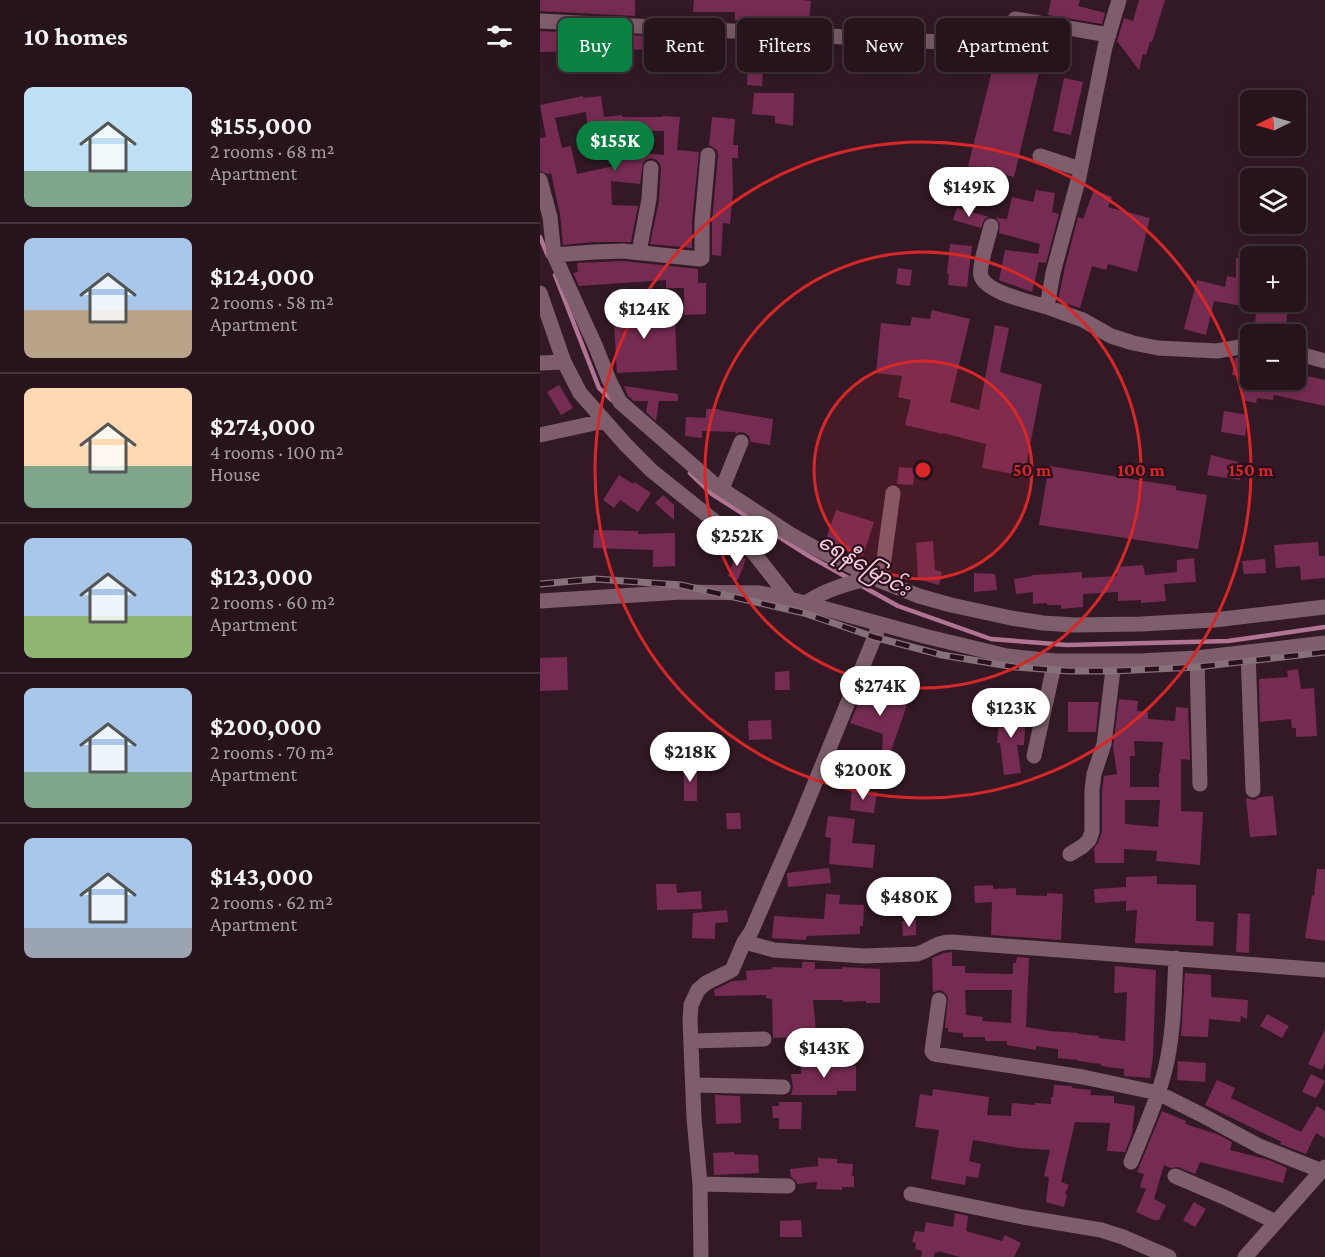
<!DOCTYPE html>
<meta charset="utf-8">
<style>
body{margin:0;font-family:"Crimson Pro","Noto Sans Myanmar",serif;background:#2e1c25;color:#f1f3f6;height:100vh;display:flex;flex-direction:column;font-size:22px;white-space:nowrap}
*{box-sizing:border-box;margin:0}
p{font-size:20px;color:#a49ea3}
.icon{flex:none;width:33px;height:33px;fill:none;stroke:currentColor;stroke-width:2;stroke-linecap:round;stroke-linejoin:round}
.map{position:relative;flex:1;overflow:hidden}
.panel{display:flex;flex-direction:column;background:#26131c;width:540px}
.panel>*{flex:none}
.top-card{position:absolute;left:18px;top:18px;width:570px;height:54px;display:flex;gap:12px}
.needle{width:39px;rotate:265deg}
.controls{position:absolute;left:700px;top:90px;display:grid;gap:12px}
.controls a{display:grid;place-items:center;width:66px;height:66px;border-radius:9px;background:#26131c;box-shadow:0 3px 15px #0003,0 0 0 2px #42323b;font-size:30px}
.price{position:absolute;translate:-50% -51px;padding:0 14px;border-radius:21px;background:#fff;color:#222;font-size:20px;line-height:39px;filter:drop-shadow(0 2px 3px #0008)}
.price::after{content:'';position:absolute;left:50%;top:36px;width:18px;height:14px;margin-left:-9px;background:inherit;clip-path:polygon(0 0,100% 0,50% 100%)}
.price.active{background:#0b8043;color:#fff}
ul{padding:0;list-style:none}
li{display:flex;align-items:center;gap:18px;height:150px;padding:0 24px}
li+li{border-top:2px solid #42323b}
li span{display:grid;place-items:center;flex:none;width:168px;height:120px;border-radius:9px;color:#555}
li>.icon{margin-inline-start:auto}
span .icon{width:72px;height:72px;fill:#fffc;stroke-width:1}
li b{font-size:26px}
h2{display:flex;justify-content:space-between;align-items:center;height:72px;padding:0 24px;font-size:26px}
.tag{padding:0 21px;border-radius:9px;background:#26131c;box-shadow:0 3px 15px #0003,0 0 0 2px #42323b;font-size:21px;line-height:54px}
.tag.active{background:#0b8043;color:#fff}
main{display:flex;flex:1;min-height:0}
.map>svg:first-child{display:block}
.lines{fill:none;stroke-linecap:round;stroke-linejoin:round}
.stream{stroke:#b17593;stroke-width:4.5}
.building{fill:#762c52;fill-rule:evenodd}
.minor{stroke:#7e5e6c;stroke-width:15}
.rail-casing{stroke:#86707a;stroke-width:7}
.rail{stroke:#29101c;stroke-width:4.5;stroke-dasharray:14;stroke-linecap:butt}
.ring{fill:none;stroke:#d62828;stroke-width:3}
.labels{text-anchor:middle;stroke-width:4.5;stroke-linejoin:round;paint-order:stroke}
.water-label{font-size:21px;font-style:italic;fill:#f9cbde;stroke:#29101c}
.centre{fill:#d62828;stroke:#29101c;stroke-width:3}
.ring-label{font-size:18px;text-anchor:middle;font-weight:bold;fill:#d62828;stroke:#29101c;stroke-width:4.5;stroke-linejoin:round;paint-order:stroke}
</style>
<main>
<section class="panel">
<h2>10 homes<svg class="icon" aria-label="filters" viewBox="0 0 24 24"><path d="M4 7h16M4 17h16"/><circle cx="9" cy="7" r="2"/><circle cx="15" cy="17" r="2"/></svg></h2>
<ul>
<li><span style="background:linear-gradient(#bfe0f5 70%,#7fa58c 0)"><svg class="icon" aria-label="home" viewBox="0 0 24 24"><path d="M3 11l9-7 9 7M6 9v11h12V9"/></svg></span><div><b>$155,000</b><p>2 rooms · 68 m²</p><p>Apartment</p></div></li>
<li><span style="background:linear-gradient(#a9c7e8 60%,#b9a48a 0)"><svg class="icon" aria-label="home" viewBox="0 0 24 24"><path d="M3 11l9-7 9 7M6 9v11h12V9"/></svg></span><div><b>$124,000</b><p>2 rooms · 58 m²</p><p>Apartment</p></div></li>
<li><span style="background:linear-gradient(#ffd9b3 65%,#7fa58c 0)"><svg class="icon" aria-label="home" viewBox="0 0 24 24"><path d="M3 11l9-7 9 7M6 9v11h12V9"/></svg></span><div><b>$274,000</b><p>4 rooms · 100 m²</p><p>House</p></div></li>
<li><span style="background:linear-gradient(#a9c7e8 65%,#8fb573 0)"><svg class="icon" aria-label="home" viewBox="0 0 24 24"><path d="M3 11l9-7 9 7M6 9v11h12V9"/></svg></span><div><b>$123,000</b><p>2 rooms · 60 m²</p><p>Apartment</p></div></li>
<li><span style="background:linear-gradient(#a9c7e8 70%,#7fa58c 0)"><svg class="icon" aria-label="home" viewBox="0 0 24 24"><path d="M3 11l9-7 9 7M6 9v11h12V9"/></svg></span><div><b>$200,000</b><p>2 rooms · 70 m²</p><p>Apartment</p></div></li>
<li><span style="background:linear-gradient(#a9c7e8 75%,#9aa5b1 0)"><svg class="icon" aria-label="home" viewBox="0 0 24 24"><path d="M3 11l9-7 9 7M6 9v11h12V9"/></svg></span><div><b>$143,000</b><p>2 rooms · 62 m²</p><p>Apartment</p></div></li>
</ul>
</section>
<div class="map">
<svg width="785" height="1257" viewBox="0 0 785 1257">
<rect width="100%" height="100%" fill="#331926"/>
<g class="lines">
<!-- stream -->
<path class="stream" d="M0,237L8,256
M15,275L59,388L72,400
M150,473L172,494L269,556L310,579
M320,585L358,606L451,639L527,645L688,641L785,627"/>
</g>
<!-- building -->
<path class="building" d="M0,0H95V16L0,11Z
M154,0H262L271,1L269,20L256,19L255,25L228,23V20H195V12H153Z
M511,0H540L538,6L565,13L562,24L508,15Z
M599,0H625L612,42H610L606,55L603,54L599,70L577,41L584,18L593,21Z
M471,28L531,38L528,50L515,46L514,49L505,47L474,177L428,166L456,55L463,57Z
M0,31L108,36L109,49L88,50L89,54L74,55L73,52L55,53V51L0,52Z
M130,38L158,39L159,53L131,55Z
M227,43L254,44L253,69L223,67L222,86L207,85L209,44H227Z
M524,78L543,82L531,135L513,131Z
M214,93H254L253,126L235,123V116L212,114Z
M43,96V98L61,96L64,117L82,115V117H122L123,116L140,117L137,150L159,152L152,221V248L110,244L119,201L121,169L120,164L117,160L111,158L106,160L103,163L100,184L71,181L72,205L98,206L91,242H54L23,245L20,214L11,173L8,174L0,171V138L6,137L0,105ZM46,112L48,131L61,130L63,140L78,137L74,166L37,174L31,146L22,148L15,118ZM102,131H124V155L100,153Z
M172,117L195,119L193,145H198V158H192L193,192L190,224L183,223L181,256L172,255V222L178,156L177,150L169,145Z
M496,190L515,193L512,212L519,214L506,263L499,262L492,292L459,280L465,250L498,254L500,244L459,233L460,224L456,218L467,219L472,197L493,202Z
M554,190L572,197L568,207L610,218L597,272L568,264L566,270L552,266L540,308L518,301L525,267L538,217L543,219Z
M417,208L449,217L444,220L441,228L413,220Z
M410,244L432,246L427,287L408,285L409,274H407Z
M696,258H710L711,287L708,307L674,301L666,335L644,329L657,280L685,287L687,276L696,278Z
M83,261L158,269V283H166V314L144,315V288H126V280L39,286L33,273L38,272L37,263Z
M358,268L372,270L370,286L356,284Z
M112,304V320L135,319L137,370L77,373L73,306Z
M717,304L748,306L746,327L715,324Z
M392,310L430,319L410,402L439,410L455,325L469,328L460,372L502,384L484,476L442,468L446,444L403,433V434L365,425L371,400L358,397L362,376L336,373L341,323L370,326L372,317L390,319Z
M701,357H706L704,377L692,375L695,358Z
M759,374L785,380V406L734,395L733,400L717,398L716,403L702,400L706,380H758Z
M19,385L33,408L21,415L7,392Z
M84,386L138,394V401H119L116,421L106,412L108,401H94L88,396Z
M166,409H179V410L233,419L230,445L211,442L209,436L205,433L200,432L195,434L196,432L162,431V438L145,436L146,417L166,418Z
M684,411L708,415L705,436L681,432Z
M671,455L702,463L700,480L667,475Z
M509,466L636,486V490L667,495L658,549L499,525Z
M359,467L375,468L373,485L357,484Z
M79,475L93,484L94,482L111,493L98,512L80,500L74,508L63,500Z
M123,495L134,505V520L115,503Z
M296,510L334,522L323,556L295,547L285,542Z
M54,530L98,531V534L135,533V566L113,567V550L53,548Z
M393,541L395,570L402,572L399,585L378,579L376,543Z
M778,542L779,556H785V578L761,580L760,566L736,568L734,545Z
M196,554L206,559L198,580L188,576Z
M654,558L656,582L624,584L626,601L601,603V600L578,601V592L543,594V607L521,609V605H507V603L493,604V592L476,594L474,579L492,576V575L542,572V578L577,576V567L603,565L605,575L637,572V560Z
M725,559L726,573L704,574L702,561Z
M434,573L455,574L457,590L434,592Z
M27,657L28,690L0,691V658Z
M758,669L761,689L774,688L777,736L756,737V728H752L751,719L720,722L719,679L748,677L747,671Z
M249,671L250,690H235V672Z
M325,687L368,702L345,768H341L343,734L310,723Z
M579,699L598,701L597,711L608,712V719L635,721L636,707L648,708L650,760L641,759V811L663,812L660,865L616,861L617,851L584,849V863H555L554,848L558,843L562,832V791L564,776L577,774L573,747ZM594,741L623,742L620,773H619V787H590V756H595ZM585,800H620L618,827L585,824Z
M528,702H559L556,732H528Z
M460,709L486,711L484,745H477L481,773L464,775L460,743H457Z
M231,720L232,739L209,740L208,721Z
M144,765H157V801H144Z
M312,789L337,792L334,813L310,810Z
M733,796L737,835L710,837L706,798L714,800L720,797Z
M186,813H200L201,829H187Z
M288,816L315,819L312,843L335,845L333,868L289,864L291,838L285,837Z
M289,868L291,883L248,887L247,873Z
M777,869H785V941L765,938L772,895L774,896Z
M617,876V884L656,885V921L674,922L673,946L595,943L597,910L586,911V901L555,903L554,889L586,887V877Z
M116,884H136L137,893L161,891L162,909L117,910Z
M453,885V889L476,888V895L507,896V893L523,894L521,940L451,935L452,902L435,903L434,886Z
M286,894L300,895L299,904L324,905L323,926H320V934L267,936L266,940L232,938L234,916L284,919Z
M334,894L351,895L350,910L333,909Z
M187,910L188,922L175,923V939L152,938L153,913Z
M698,913L710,914L709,953L696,952Z
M376,920V935L363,936L362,921Z
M412,952V966H425V973L473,974V963H476L477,957L489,958L486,1027L509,1031L538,1033V1034L559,1036V1038L585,1041L587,992L574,993L575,966L616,970L613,1056L610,1078L584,1076V1069L561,1066V1064L538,1061V1060L518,1058V1049L496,1046V1050L467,1045V1041H445V1037H423V1033L408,1032V1028H405L408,997L405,993L401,990L396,991L393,993L392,958L404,953ZM425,990H472L471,1023L442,1021L443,1017L426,1015Z
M262,962H275V969H302V967L340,969V1003H326V1001L303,1002V1000H273L276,1032L257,1034V1037L233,1038L232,999L226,998V995L175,996L174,990L192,981L207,980L206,971L232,969V967L262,968Z
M645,973L671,975V997L708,1000L707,1019L701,1016L700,1022L669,1019L668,1037L641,1036Z
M727,1014L749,1026L742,1038L720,1026Z
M785,1029V1063L782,1070L768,1064Z
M261,1061H297V1067L316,1066V1091H297V1095H251L253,1087L251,1074H261Z
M638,1061L666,1063L665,1082L637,1080Z
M771,1074L785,1081L776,1098L762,1092Z
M677,1080L695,1088L691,1098L761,1132L777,1106L785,1111V1138L776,1133L766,1154L740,1144L742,1142L665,1105Z
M514,1085L532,1086V1088L551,1090L550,1095L574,1096V1103L595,1106L592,1134L585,1152L567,1151L570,1123L535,1122L521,1182L529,1185L525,1194L527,1195L524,1207L506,1202L509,1177L504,1176L510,1150L480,1148L433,1140L429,1161L441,1164L438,1178L426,1176L425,1185L391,1179L399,1130L375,1127L380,1094L392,1096L393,1089L449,1097L447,1115L471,1116L472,1103L495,1105V1103L511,1104V1097H513Z
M175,1095L200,1096L201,1123L176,1124Z
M239,1102H262L261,1129H239V1118H233L232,1106H239Z
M622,1111L646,1121L645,1124L677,1134L692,1142L690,1150L729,1160L747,1168L743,1183L660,1162L655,1174L638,1167L630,1168L624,1165L614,1199L626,1205L619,1220H614L596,1212L606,1189L600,1187L604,1174L597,1172Z
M194,1152V1154L218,1155L219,1173L174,1175L173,1153Z
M278,1158L297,1159V1163L313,1164L312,1176H314V1187H302V1190L276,1189L277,1182L257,1184L256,1181L251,1177L250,1169L278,1166Z
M654,1202L666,1209L655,1227L643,1220Z
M415,1213L428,1216L426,1231L462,1241L465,1235L481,1243L474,1257H420L398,1251V1253L395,1252L394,1257H381L382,1251L375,1249L376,1243L372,1242L375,1231L384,1232L386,1222L413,1227Z
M261,1220L262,1237H240V1221Z"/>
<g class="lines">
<!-- minor -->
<path class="minor" d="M579,0L565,47L539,177L513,273L507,307L543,320L571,336L593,343L618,348L677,351L711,345
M475,19L569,35
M0,21L401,42
M500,156L540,169
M0,180L10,217L14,255L55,345L69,380L80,402L174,484L250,534L275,548L341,581L379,596L411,605L471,618L503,623L534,625L601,624L674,620L785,607
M451,226C449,236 438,268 441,276C446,293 492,302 507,307
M99,252L109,199L111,168
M14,255L54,252L83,251L160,259L162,258V222L168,155
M0,293L24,362L40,393L86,445L112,471L213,552L250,599
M756,353L785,361
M0,363L24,362
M0,435L64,421
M182,489L201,442
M341,581L353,493
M0,601L142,592L220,593L250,599L384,636L467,656L515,661H600L657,658L785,643
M266,603C285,589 311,583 333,577
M708,652L713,790
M657,658L660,784
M494,756L515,661
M530,854L543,846L549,840L552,832V790L554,774L564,744L574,661
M204,942L234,950L324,956L377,954C391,950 395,942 412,942L785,970
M399,1000L392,1051L394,1054L543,1077L618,1093L662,1115L719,1146L782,1171
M151,1041L224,1039
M153,1085L243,1087
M591,1162C603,1132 617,1102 625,1070C634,1034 634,995 636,958
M635,1176L684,1197L736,1222
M160,1184L248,1186
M371,1194L483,1217L561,1230L583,1237L629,1257
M161,1257L160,1184L154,1118L150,1020L151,1005L158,990L166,983L192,970L204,942L211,932L259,822L340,624
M705,1257L785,1167"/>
<defs>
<path id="rail" d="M0,584L56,579L141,585L264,613L334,637L402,655L475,667L529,671H573L657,667L785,652"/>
</defs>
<!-- rail casing -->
<use href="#rail" class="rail-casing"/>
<!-- rail -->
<use href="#rail" class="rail"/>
</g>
<!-- distance rings -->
<circle cx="383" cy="470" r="109" fill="#d62828" fill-opacity=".12"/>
<g class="ring">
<circle cx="383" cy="470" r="109"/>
<circle cx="383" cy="470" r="218"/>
<circle cx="383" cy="470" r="328"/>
</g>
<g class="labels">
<!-- water labels -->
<g class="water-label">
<text transform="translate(324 565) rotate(30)" y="7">ရေနီမြောင်း</text>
</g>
</g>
<circle cx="383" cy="470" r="9" class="centre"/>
<g class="ring-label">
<text x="492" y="476">50 m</text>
<text x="601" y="476">100 m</text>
<text x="711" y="476">150 m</text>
</g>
</svg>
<div class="controls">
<a><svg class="needle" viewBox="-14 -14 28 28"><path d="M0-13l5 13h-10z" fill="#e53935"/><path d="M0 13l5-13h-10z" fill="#a49ea3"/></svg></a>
<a><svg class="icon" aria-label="layers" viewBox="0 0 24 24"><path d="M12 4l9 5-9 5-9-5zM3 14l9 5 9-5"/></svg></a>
<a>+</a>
<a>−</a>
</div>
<b class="price active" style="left:75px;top:172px">$155K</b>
<b class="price" style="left:429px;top:218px">$149K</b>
<b class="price" style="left:104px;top:340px">$124K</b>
<b class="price" style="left:197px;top:567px">$252K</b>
<b class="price" style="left:340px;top:717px">$274K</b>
<b class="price" style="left:471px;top:739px">$123K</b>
<b class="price" style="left:150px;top:783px">$218K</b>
<b class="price" style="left:323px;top:801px">$200K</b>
<b class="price" style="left:369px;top:928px">$480K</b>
<b class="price" style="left:284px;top:1079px">$143K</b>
<div class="top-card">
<a class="tag active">Buy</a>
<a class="tag">Rent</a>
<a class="tag">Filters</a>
<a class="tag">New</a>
<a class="tag">Apartment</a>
</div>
</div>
</main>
